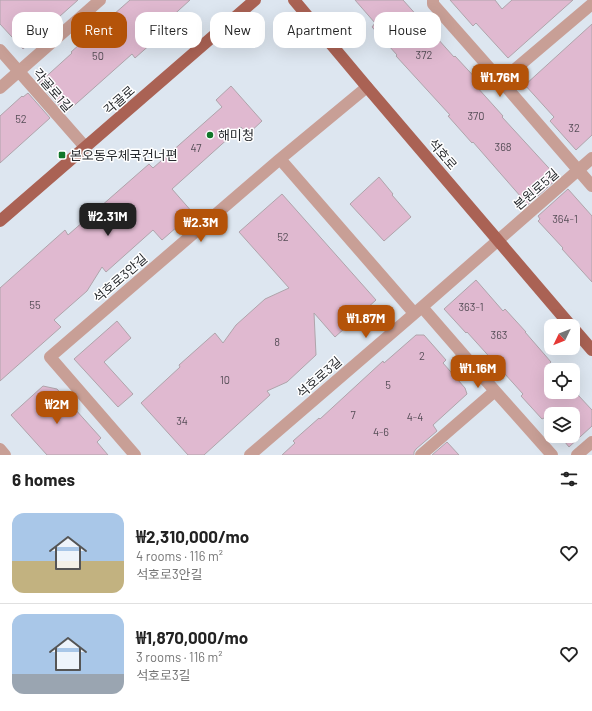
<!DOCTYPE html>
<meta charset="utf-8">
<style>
body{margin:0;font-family:Barlow,"Noto Sans KR",sans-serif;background:#f6f6f6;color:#222;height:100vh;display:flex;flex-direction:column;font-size:15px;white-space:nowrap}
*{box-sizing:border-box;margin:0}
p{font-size:13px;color:#767676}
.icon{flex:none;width:22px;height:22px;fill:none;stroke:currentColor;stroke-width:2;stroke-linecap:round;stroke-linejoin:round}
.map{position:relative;height:455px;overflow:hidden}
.drawer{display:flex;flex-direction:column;background:#fff;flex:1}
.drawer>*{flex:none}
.top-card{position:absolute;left:12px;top:12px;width:568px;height:36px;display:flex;gap:8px}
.needle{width:26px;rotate:227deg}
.controls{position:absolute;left:544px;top:319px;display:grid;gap:8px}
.controls a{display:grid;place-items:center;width:36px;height:36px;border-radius:8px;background:#fff;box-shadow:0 4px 16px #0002;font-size:20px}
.price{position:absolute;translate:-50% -34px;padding:0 9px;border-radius:8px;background:#b45309;color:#fff;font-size:13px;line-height:26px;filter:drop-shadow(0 1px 2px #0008)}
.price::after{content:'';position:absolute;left:50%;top:24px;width:12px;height:9px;margin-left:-6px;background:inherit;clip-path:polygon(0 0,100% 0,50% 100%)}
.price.active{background:#222;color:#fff}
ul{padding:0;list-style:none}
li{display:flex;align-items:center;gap:12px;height:100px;padding:0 12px}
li+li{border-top:1px solid #e0e0e0}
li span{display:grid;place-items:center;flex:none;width:112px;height:80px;border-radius:12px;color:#555}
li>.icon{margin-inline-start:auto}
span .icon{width:48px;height:48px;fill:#fffc;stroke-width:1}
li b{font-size:17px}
h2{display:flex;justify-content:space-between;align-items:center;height:48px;padding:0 12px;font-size:17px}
.tag{padding:0 14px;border-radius:12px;background:#fff;box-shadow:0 4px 16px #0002;font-size:14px;line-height:36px}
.tag.active{background:#b45309;color:#fff}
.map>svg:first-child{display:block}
.building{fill:#e0b9d0;stroke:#afa4ab}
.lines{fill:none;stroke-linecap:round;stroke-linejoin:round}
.minor{stroke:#c89f96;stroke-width:12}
.major{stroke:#aa6254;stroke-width:12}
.poi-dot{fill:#11772a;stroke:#fff;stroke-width:1.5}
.labels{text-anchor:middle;stroke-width:3;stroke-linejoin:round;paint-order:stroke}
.number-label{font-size:11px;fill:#564e57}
.street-label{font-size:13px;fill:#282b2f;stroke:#fff}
.poi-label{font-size:13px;fill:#282b2f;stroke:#fff;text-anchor:start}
</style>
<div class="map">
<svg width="592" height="455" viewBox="0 0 592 455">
<rect width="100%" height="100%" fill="#dde6f0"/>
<!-- building -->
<path class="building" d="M0,0H78L23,49L0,24Z
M130,0H190L157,30L161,35L135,58L132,54L68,111L64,106L61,108L39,83L72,53L71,52Z
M355,0H403L454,57L455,56L480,83L476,86L503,116L502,117L558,178L528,205L473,142L472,143L448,116L450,115L396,56L397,55L372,27L375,23Z
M450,0H495L502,9L512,0H573L508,58L476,23L473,26Z
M592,24V135L576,150L550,121L554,117L525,85Z
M231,86L262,121L247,135L241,127L172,189L193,213L162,240L153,230L106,272L102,267L87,291L54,320L61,327L0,381V288L65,230L68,235L149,164L153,168L222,107L216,100Z
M28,93L50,118L0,163V116L22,96L23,97Z
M379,177L393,194L392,195L411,217L384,241L350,204Z
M568,189L592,216V282L562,249L563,248L538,221L540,219L538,216Z
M282,194L376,300L335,337L314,313L316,355L287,382L267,391L270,395L204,455H188L141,403L180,367L179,365L215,333L223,343L236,325L265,299L289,288L239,232Z
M476,280L503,311L505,309L526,332H525L551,362L549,364L554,370H551V392H573V391L577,395H578L592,410V426L569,447L560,436H573V414H551V426L544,418L542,419L521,396L523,394L467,332L466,333L444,309Z
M117,321L131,338L104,362L133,394L118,407L74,359Z
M416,335H424L446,360L443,363L465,388L467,394L433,425L437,431L416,449L414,452V455H282L295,443L293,441L319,418L320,419L383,361L384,363Z
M43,386L57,389L101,438L97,442L108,455H47L11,415Z
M447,442L459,455H432Z"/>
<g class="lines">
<!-- minor -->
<path class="minor" d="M433,0V4L501,81L592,186
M0,50L86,148
M501,81L592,4
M0,88L100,0
M280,159L367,87
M422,307L495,391L552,455
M0,449L5,455
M135,455L50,357L280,159L414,313
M250,455L422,307L592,158
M421,455L495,391
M577,455L592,442"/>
<!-- major -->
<path class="major" d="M294,0L367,87L571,326
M0,221L255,0
M573,328L592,350"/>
</g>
<!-- markers -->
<g class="poi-dot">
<circle cx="210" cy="135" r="4"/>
<rect x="58" y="151" width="8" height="8" rx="2"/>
</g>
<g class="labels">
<!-- number labels -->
<g class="number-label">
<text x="424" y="59">372</text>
<text x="98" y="60">50</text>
<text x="476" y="120">370</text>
<text x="21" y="123">52</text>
<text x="574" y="132">32</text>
<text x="503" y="151">368</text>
<text x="196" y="152">47</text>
<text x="565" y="223">364-1</text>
<text x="283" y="241">52</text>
<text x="35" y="309">55</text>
<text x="471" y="311">363-1</text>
<text x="499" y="339">363</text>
<text x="277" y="346">8</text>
<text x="422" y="360">2</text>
<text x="225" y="384">10</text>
<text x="388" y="389">5</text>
<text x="353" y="419">7</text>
<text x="415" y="421">4-4</text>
<text x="182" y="425">34</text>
<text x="381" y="436">4-6</text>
</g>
<!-- street labels -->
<g class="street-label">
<text transform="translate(53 90) rotate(49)" y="5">각골로1길</text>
<text transform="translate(119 100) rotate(-41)" y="5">각골로</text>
<text transform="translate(443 154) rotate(50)" y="5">석호로</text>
<text transform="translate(536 189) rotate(-41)" y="5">본원로5길</text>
<text transform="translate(120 278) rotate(-41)" y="5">석호로3안길</text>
<text transform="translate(319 377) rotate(-41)" y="5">석호로3길</text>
</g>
<!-- poi labels -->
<g class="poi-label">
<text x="218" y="140">해미청</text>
<text x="70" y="160">본오동우체국건너편</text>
</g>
</g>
</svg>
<div class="controls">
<a><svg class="needle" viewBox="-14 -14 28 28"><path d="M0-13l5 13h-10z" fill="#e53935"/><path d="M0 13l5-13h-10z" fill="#767676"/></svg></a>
<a><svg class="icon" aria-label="locate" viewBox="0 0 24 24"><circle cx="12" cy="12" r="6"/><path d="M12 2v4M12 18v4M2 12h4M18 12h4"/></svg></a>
<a><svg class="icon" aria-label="layers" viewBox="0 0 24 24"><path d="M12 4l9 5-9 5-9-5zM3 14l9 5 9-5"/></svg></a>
</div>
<b class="price" style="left:500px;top:98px">₩1.76M</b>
<b class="price active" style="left:108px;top:237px">₩2.31M</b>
<b class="price" style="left:201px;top:243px">₩2.3M</b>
<b class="price" style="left:366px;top:339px">₩1.87M</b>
<b class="price" style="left:478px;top:389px">₩1.16M</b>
<b class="price" style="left:57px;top:425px">₩2M</b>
<div class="top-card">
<a class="tag">Buy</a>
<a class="tag active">Rent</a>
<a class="tag">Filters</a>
<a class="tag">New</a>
<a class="tag">Apartment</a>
<a class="tag">House</a>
</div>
</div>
<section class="drawer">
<h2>6 homes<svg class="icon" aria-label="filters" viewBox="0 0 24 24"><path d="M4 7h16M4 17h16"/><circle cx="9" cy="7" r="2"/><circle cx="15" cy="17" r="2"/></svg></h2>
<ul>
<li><span style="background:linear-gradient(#a9c7e8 60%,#c2b280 0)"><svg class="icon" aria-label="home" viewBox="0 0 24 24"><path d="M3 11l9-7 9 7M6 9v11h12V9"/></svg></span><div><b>₩2,310,000/mo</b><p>4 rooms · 116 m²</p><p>석호로3안길</p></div><svg class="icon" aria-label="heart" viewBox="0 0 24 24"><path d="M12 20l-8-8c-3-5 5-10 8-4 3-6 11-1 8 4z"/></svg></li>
<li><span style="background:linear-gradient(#a9c7e8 75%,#9aa5b1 0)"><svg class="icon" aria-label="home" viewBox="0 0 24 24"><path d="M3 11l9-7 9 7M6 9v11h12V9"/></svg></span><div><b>₩1,870,000/mo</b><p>3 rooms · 116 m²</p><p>석호로3길</p></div><svg class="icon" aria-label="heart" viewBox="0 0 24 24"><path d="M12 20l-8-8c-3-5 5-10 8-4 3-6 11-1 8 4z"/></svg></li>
</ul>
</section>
